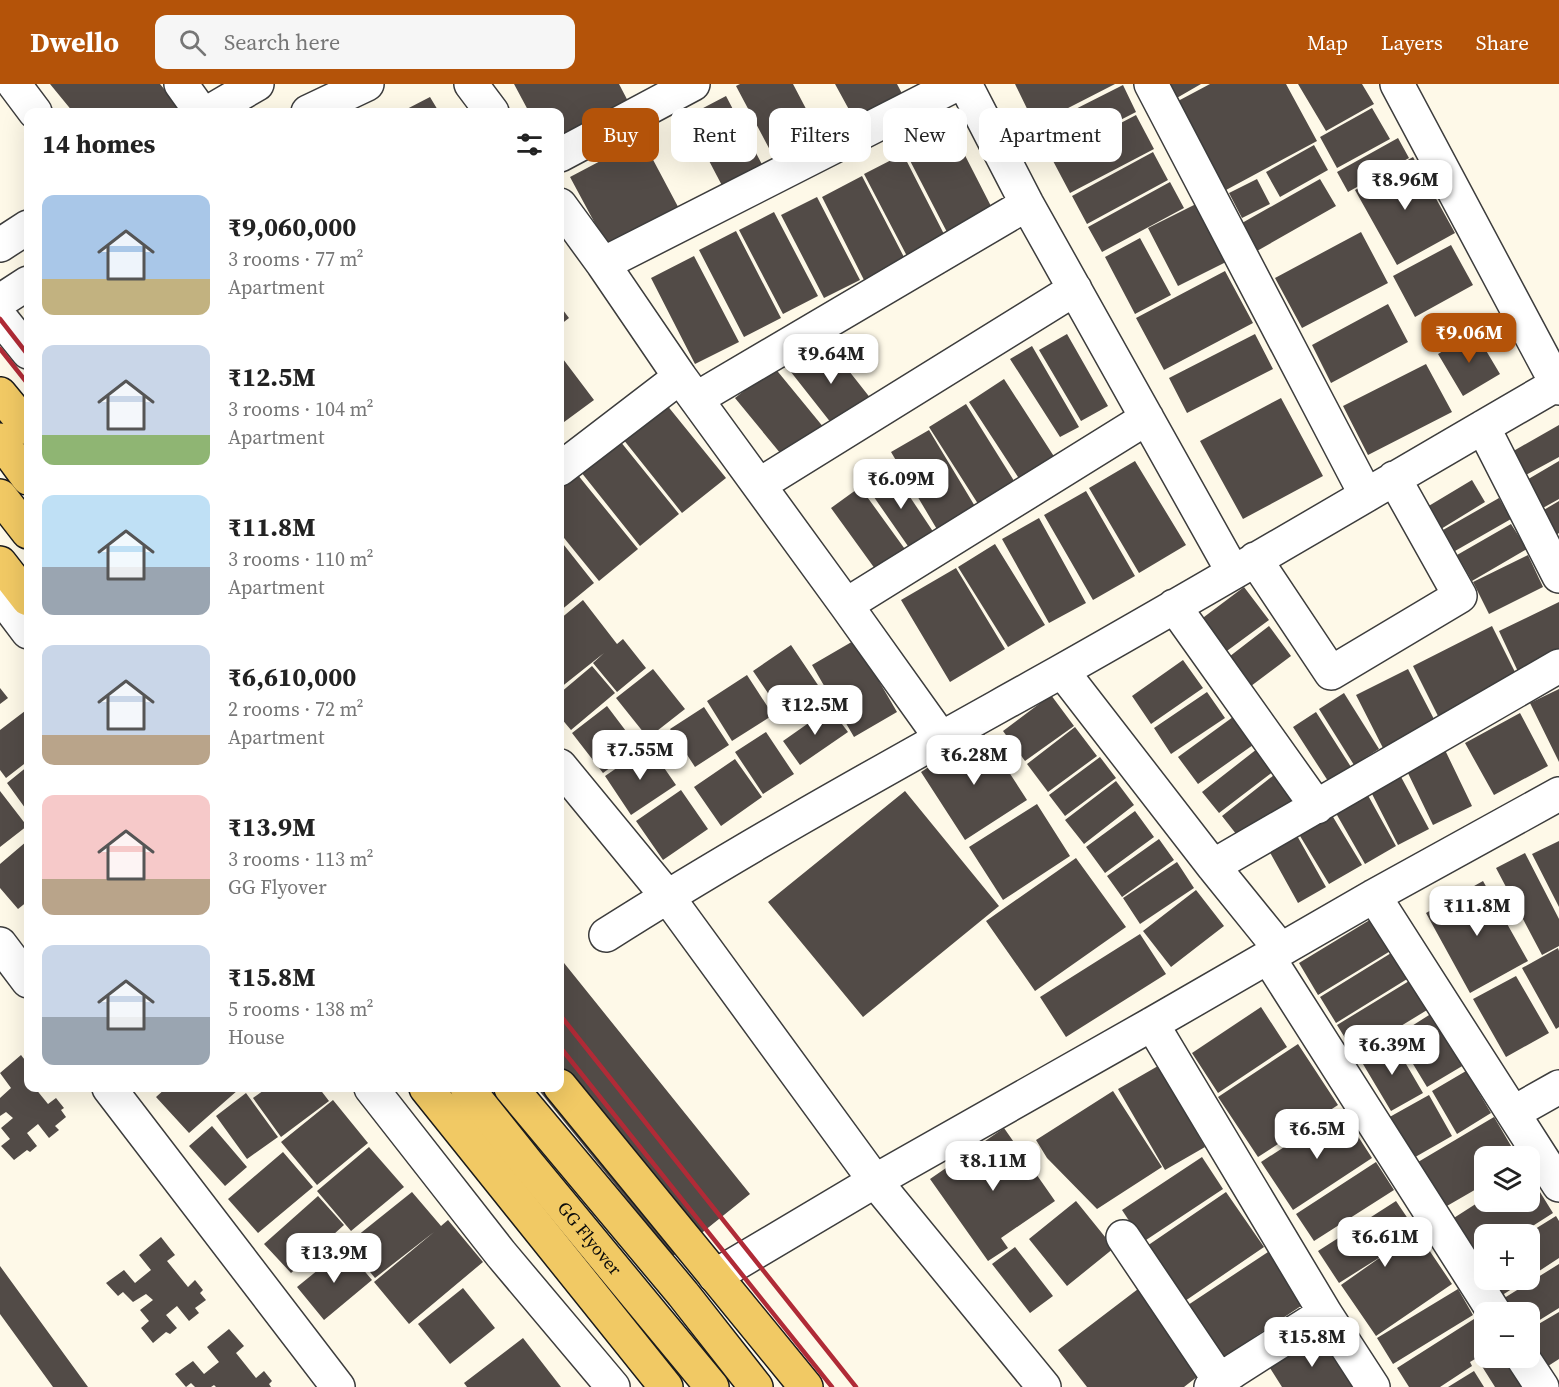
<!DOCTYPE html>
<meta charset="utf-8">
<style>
body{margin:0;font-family:"Source Serif 4",serif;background:#f6f6f6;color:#222;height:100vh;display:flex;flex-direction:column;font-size:22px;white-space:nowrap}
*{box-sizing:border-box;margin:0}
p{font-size:20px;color:#767676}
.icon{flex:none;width:33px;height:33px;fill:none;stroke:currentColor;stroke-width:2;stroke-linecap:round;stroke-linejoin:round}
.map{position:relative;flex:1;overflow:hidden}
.side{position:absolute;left:24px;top:24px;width:540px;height:984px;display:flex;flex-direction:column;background:#fff;border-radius:12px;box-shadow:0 6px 24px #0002}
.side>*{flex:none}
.guide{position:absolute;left:582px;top:24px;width:570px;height:54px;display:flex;gap:12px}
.fabs{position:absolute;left:1474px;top:1062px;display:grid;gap:12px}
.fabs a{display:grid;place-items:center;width:66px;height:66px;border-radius:12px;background:#fff;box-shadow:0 6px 24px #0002;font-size:30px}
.price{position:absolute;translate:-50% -51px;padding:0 14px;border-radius:12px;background:#fff;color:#222;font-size:20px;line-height:39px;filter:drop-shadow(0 2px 3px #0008)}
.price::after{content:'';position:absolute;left:50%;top:36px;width:18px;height:14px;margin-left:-9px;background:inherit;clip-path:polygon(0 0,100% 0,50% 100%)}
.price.active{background:#b45309;color:#fff}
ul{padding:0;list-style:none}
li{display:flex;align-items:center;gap:18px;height:150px;padding:0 18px}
li span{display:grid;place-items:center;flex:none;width:168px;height:120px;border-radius:12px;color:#555}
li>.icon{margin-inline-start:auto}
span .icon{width:72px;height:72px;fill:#fffc;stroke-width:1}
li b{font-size:26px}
h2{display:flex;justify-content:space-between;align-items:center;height:72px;padding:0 18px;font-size:26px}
.chip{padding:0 21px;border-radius:12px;background:#fff;box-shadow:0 6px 24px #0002;font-size:21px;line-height:54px}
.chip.active{background:#b45309;color:#fff}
header{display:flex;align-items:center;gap:36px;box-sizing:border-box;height:84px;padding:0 30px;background:#b45309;color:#fff}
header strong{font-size:28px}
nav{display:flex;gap:33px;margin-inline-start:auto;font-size:21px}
.search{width:420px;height:54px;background:#f6f6f6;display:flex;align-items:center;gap:15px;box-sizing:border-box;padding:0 21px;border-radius:12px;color:#767676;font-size:22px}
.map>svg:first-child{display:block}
.building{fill:#524b47}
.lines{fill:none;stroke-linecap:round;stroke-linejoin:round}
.minor-casing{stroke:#3d3d3d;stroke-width:36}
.major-casing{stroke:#1b1b1b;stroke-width:36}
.minor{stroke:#fff;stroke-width:33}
.major{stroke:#f1c964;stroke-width:33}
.rail{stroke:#b02b37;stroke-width:4.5}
.labels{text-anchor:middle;stroke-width:6;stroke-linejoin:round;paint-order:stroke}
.street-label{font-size:18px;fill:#0a0a0a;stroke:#fff}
</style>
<header>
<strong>Dwello</strong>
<div class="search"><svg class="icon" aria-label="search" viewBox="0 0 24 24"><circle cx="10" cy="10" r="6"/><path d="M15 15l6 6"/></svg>Search here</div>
<nav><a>Map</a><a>Layers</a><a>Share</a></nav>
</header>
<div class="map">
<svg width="1559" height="1303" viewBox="0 0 1559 1303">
<rect width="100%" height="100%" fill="#fef9e8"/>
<!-- building -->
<path class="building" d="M50,0H160L183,28H73Z
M514,0H619L630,21L560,59V28H529Z
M740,0H793L825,61L780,85L736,2Z
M835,0H897L906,17L858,42Z
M1015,0H1115L1035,41Z
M1166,0H1201L1175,15Z
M1210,0H1286L1317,57L1226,106L1178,17Z
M1298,0H1362L1374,20L1326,47Z
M1123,1L1136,28L1050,72L1036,45Z
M726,12L767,90L727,111L686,33Z
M430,13L439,28H401Z
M1372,24L1390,55L1337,84L1320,53Z
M1136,31L1154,65L1070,109L1052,75Z
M951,44L994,128L949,152L905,67Z
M1398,54L1409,74L1348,108L1337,88Z
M642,55L684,134L612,171L570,93Z
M1314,61L1328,86L1280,113L1266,88Z
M1153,68L1168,96L1087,140L1072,112Z
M903,70L946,154L908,174L864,90Z
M1413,73L1455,149L1397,181L1355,106Z
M862,92L905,175L864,196L822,113Z
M1257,95L1270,120L1242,134L1229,109Z
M1320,95L1336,122L1257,167L1242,139Z
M1170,98L1184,124L1102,168L1088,143Z
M817,113L860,196L824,214L781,131Z
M1196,120L1226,178L1178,202L1148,144Z
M774,128L818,212L783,230L739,146Z
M736,147L781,234L744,253L699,166Z
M1361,148L1388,199L1302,244L1275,194Z
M1140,154L1171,211L1135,230L1105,173Z
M1451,161L1473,201L1415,233L1393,192Z
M694,172L739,258L695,280L651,194Z
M1225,187L1253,239L1164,286L1136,234Z
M1388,220L1408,258L1331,299L1312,261Z
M560,222L569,234L560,241Z
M1475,248L1500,290L1463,312L1438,270Z
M1067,250L1108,322L1081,337L1039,266Z
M1255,250L1273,285L1187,329L1169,294Z
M823,254L875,320L839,349L787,283Z
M1032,262L1079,343L1060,353L1010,275Z
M560,271L594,316L560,341Z
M1426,280L1452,328L1368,371L1343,322Z
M774,283L829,350L790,381L735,314Z
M1004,295L1055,374L1020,396L969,318Z
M1281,314L1323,392L1243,435L1200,357Z
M666,320L726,394L682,429L623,355Z
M966,320L1016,400L980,423L929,343Z
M1559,341V373L1524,392L1510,369Z
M929,346L976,424L938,447L891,368Z
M620,357L679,430L640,462L581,388Z
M1135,377L1186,461L1139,489L1089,404Z
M1559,377V415L1541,425L1525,397Z
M892,386L934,449L910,465L867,403Z
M577,390L638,465L599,497L560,449V405Z
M1472,396L1485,418L1441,445L1427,423Z
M860,403L907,468L878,489L831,424Z
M1086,407L1135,492L1093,516L1044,431Z
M1499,414L1511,435L1455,467L1443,446Z
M1559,417V449L1556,451L1542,427Z
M1039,434L1086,519L1049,539L1002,455Z
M1511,440L1527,465L1472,497L1457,471Z
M560,456L594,499L560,527Z
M995,460L1045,541L1008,563L958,483Z
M1528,471L1543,503L1489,530L1473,498Z
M956,484L1005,565L950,598L901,516Z
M1244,503L1269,536L1220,572L1196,539Z
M583,516L617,560L623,555L646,584L617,608L593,579L604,569L560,604V535Z
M1559,518V575L1521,594L1499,547Z
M1269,542L1291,572L1247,605L1225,576Z
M1492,542L1518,594L1439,634L1413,582Z
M855,556L897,628L854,653L812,581Z
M791,561L824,610L786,636L753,587Z
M1183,576L1203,604L1151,640L1132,612Z
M592,582L615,609L571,646L560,633V609Z
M653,585L685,625L648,654L616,614Z
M1408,585L1435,637L1383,664L1356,611Z
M747,591L773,631L732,657L707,617Z
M0,604L8,614L0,620Z
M1559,605V678L1530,619Z
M1207,608L1225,634L1171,670L1154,644Z
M1344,609L1379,665L1354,681L1319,625Z
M1051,611L1074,642L1025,677L1003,647Z
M607,622L638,663L603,689L572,649Z
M704,623L729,661L695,683L670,645Z
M830,624L848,648L800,681L783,657Z
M25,627L28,631V677L6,694L0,686V646Z
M1316,628L1351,683L1328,697L1293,643Z
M1520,629L1548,682L1494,711L1465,659Z
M1233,633L1253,661L1198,700L1178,673Z
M1075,643L1097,672L1048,708L1027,680Z
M766,648L794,690L763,710L735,668Z
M983,648L1027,716L965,756L921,688Z
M649,662L676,701L631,731L605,692Z
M1257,665L1274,687L1219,729L1202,708Z
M1445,666L1472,722L1433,741L1406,685Z
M1100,673L1116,694L1065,732L1049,711Z
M735,675L762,713L721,742L694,703Z
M28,682V728L7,699Z
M1274,691L1297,719L1244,760L1222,732Z
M1400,691L1429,745L1398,761L1370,706Z
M1116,697L1134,721L1084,760L1065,736Z
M681,706L708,745L663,776L636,737Z
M1365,706L1396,762L1365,780L1333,724Z
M0,707L27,742L0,763Z
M905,707L999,822L863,933L768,818Z
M1037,720L1070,772L1003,816L969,763Z
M1327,723L1362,781L1329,800L1294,742Z
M1135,727L1154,753L1105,789L1086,763Z
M1291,741L1326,803L1298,819L1263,756Z
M1159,755L1174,776L1122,813L1107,792Z
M27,757L28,759V817L18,825L0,804V780Z
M1559,757V823L1532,770Z
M1525,769L1559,835V862L1542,871L1496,784Z
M1076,774L1126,843L1035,907L986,837Z
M1177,778L1194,804L1140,840L1123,814Z
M1483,797L1528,877L1470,909L1426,829Z
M1196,806L1224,842L1171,883L1143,847Z
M1373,834L1392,866L1318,911L1299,879Z
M1140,850L1166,890L1066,953L1040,913Z
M1558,864L1559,867V943L1556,945L1522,884Z
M1396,866L1412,892L1336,939L1320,913Z
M560,874L750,1110L673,1172L537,1004H560Z
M1516,892L1549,949L1506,973L1473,915Z
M1414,894L1432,923L1355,970L1337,941Z
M1261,923L1287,963L1218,1009L1192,969Z
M1437,926L1469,978L1427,1003L1396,952Z
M1392,956L1423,1009L1391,1027L1360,975Z
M1298,960L1338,1021L1258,1073L1218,1013Z
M21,971L28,980V1004H35L48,1020L56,1014L64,1024L61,1026L66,1033L55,1042L59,1046L49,1054L38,1040L27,1049L37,1062L30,1068L27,1066L14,1076L1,1062L10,1055L1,1044L13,1034L6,1028L0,1032V1014L11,1004L0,989Z
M1158,982L1205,1063L1165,1086L1118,1005Z
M1466,987L1491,1029L1457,1050L1432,1007Z
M166,1004H235L238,1006L189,1049L156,1013Z
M267,1004H319L329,1017L281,1053L253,1014Z
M1113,1007L1162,1083L1097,1125L1047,1074L1036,1056Z
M246,1009L278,1053L247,1075L216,1032Z
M1429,1011L1452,1052L1410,1076L1386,1035Z
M333,1016L368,1059L317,1101L281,1058Z
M1341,1026L1372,1074L1293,1126L1261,1078Z
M1494,1033L1517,1072H1485V1100L1440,1126L1413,1081Z
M212,1042L247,1083L225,1102L189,1062Z
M1004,1044L1055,1117L1001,1154L1008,1164L988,1177L930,1095Z
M369,1063L404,1103L351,1147L317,1107Z
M283,1068L313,1103L258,1149L228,1115Z
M1202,1073L1223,1105L1143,1158L1122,1126Z
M1376,1078L1394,1106L1314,1157L1296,1130Z
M1530,1092L1553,1129L1520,1150H1485V1173L1472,1181L1446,1139L1485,1114V1118H1530Z
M412,1108L441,1142L448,1136L483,1178L409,1240L374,1198L434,1148L375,1194L347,1160Z
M1226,1108L1264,1163L1185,1217L1147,1162Z
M318,1112L344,1141L291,1189L264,1160Z
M1076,1117L1114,1164L1067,1202L1029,1155Z
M1396,1117L1452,1200L1376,1252L1341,1201L1385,1170L1339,1199L1318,1167Z
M1556,1132L1559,1137V1174L1530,1193V1150H1527Z
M161,1153L175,1171L167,1177L188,1203L195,1196L203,1206L200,1209L206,1216L195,1224L199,1229L189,1237L177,1222L166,1231L177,1244L170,1250L166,1248L153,1259L141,1244L149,1237L140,1226L153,1216L146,1210L133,1218L123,1208L118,1212L106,1199L124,1186L135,1199L151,1186L139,1171Z
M1015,1163L1053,1212L1030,1229L992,1180Z
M345,1164L372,1196L324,1236L297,1203Z
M1268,1168L1304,1220L1224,1273L1188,1221Z
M1485,1178V1196H1526L1496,1215L1476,1184Z
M1559,1180V1224L1530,1242V1228H1509L1501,1216Z
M0,1182L88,1303H53L0,1230Z
M463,1204L495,1244L450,1280L418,1240Z
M1138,1205L1202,1289L1184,1303H1087L1058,1266Z
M1458,1205L1473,1231L1393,1280L1377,1254Z
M1559,1228V1275L1545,1284L1530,1258V1245Z
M1474,1235L1485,1252V1269L1470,1278L1472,1282L1440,1303H1409L1397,1284Z
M229,1245L244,1262L236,1269L256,1294L264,1287L272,1297L269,1300L271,1303H216L214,1301L211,1303H195L191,1299L186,1303L175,1290L193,1277L204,1290L219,1278L207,1263Z
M1323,1252L1354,1303H1282L1270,1284Z
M523,1254L561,1303H467L464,1299Z
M1485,1272V1274H1509L1527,1303H1495L1478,1276Z
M1474,1287L1484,1303H1448Z"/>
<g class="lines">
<defs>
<path id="minor" d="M14,0L35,28
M181,0L201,28
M471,0L492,28
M965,0L1027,120L1233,488
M1151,0L1366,411
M1397,0L1559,304
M209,28L257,0
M308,28L367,0
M560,71L693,0
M560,121L603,180L680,293L846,521L941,654
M0,161L28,143
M603,180L957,0
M0,217L28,199
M0,233L28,268
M696,315L1027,120
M1483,343L1559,492
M560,385L680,293
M759,401L1075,205
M1255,475L1331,589L1460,512L1394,394
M0,511L28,548
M846,521L1147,334
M1174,522L1317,723
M1062,587L1213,782L1281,866
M560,682L667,812L875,1097L1044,1303
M1213,782L1559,582
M1374,812L1559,1101
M606,851C754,757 908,673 1060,588C1227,494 1391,396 1557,300
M0,860L28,897
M1268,873L1494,1228
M1152,940L1325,1229L1373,1303
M109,1004L338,1303
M371,1004L501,1170L613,1303
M1513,1029L1559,1003
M1123,1153L1220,1297
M715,1192L875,1097L1152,940L1374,812L1559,710
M1523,1274L1542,1303
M1211,1303L1235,1286L1325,1229"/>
<g id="major">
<path d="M0,310L28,344"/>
<path d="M0,356L28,394"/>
<path d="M0,412L28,448"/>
<path d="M0,479L28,515"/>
<path d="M560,1002L806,1303"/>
<path d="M426,1004L666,1303"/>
<path id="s1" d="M467,1004L527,1079L712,1303"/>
<path d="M511,1004L683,1210L756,1303"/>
</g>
</defs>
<!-- minor casing -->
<use href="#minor" class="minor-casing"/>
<!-- major casing -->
<use href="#major" class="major-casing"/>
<!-- minor -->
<use href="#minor" class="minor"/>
<!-- major -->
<use href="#major" class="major"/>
<!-- rail -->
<path class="rail" d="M0,235L28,271
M0,265L28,300
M560,931L856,1303
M560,963L832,1303"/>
</g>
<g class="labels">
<!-- street labels -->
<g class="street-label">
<text dy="6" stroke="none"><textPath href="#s1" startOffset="194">GG Flyover</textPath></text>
</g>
</g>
</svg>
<div class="fabs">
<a><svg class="icon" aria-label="layers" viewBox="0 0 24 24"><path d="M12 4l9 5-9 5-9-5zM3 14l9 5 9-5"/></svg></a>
<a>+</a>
<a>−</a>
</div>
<b class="price" style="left:1405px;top:127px">₹8.96M</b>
<b class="price active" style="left:1469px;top:280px">₹9.06M</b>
<b class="price" style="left:831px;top:301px">₹9.64M</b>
<b class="price" style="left:901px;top:426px">₹6.09M</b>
<b class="price" style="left:815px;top:652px">₹12.5M</b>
<b class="price" style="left:640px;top:697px">₹7.55M</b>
<b class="price" style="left:974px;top:702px">₹6.28M</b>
<b class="price" style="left:1477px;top:853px">₹11.8M</b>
<b class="price" style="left:1392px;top:992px">₹6.39M</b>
<b class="price" style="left:1317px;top:1076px">₹6.5M</b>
<b class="price" style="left:993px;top:1108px">₹8.11M</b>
<b class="price" style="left:1385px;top:1184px">₹6.61M</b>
<b class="price" style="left:334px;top:1200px">₹13.9M</b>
<b class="price" style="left:1312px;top:1284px">₹15.8M</b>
<div class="guide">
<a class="chip active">Buy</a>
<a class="chip">Rent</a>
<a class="chip">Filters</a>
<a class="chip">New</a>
<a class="chip">Apartment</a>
</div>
<section class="side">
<h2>14 homes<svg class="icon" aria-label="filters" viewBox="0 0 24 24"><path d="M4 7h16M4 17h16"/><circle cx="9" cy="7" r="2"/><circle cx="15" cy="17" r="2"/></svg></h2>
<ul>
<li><span style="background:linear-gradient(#a9c7e8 70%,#c2b280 0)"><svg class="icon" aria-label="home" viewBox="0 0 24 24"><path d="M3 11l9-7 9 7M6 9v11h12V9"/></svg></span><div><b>₹9,060,000</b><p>3 rooms · 77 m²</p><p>Apartment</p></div></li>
<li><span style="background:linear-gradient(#c9d6e8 75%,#8fb573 0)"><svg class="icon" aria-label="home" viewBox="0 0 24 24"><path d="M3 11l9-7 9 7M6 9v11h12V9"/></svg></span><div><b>₹12.5M</b><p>3 rooms · 104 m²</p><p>Apartment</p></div></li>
<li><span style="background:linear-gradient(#bfe0f5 60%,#9aa5b1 0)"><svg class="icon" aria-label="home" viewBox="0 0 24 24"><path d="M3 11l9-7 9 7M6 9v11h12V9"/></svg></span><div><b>₹11.8M</b><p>3 rooms · 110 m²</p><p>Apartment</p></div></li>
<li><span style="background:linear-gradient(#c9d6e8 75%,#b9a48a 0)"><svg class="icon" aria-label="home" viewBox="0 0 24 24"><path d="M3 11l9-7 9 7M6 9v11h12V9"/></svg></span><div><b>₹6,610,000</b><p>2 rooms · 72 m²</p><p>Apartment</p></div></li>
<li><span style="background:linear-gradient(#f6c9c9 70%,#b9a48a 0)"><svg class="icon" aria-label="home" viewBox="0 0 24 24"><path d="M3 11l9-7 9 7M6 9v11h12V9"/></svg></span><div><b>₹13.9M</b><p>3 rooms · 113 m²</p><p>GG Flyover</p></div></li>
<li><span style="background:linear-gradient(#c9d6e8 60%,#9aa5b1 0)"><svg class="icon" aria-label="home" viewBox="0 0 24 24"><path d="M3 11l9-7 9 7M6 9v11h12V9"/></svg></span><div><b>₹15.8M</b><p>5 rooms · 138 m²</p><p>House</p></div></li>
</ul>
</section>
</div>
